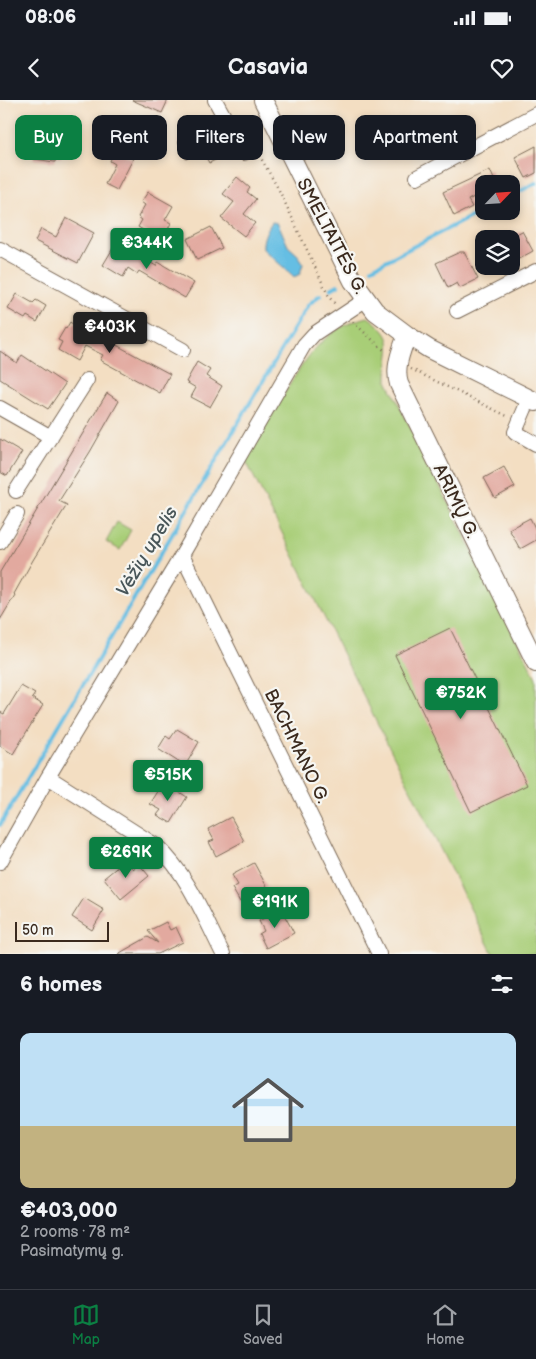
<!DOCTYPE html>
<meta charset="utf-8">
<style>
body{margin:0;font-family:"Balsamiq Sans",sans-serif;background:#20242c;color:#f1f3f6;height:100vh;display:flex;flex-direction:column;font-size:19px;white-space:nowrap}
*{box-sizing:border-box;margin:0}
p{font-size:16px;color:#9ea1a6}
.icon{flex:none;width:28px;height:28px;fill:none;stroke:currentColor;stroke-width:2;stroke-linecap:round;stroke-linejoin:round}
.map{position:relative;height:854px;overflow:hidden}
.side{display:flex;flex-direction:column;background:#171b24;flex:1}
.side>*{flex:none}
.hud{position:absolute;left:15px;top:15px;width:506px;height:45px;display:flex;gap:10px}
.needle{width:32px;rotate:65deg}
.tools{position:absolute;left:475px;top:75px;display:grid;gap:10px}
.tools a{display:grid;place-items:center;width:45px;height:45px;border-radius:10px;background:#171b24;box-shadow:0 2px 8px #0003;font-size:25px}
.scale{position:absolute;left:15px;bottom:12px;width:94px;box-sizing:border-box;padding-left:5px;border:2px solid #3b2a1e;border-top:0;font-size:14px;line-height:18px;white-space:nowrap;color:#3b2a1e;-webkit-text-stroke:4px #f6f6f2;paint-order:stroke}
.price{position:absolute;translate:-50% -42px;padding:0 11px;border-radius:5px;background:#0b8043;color:#fff;font-size:16px;line-height:32px;filter:drop-shadow(0 1px 2px #0008)}
.price::after{content:'';position:absolute;left:50%;top:30px;width:15px;height:11px;margin-left:-8px;background:inherit;clip-path:polygon(0 0,100% 0,50% 100%)}
.price.active{background:#222;color:#fff}
ul{padding:0;list-style:none}
li{display:grid;align-content:center;gap:10px;height:265px;padding:0 20px}
li span{display:grid;place-items:center;height:155px;border-radius:10px;color:#555}
li>.icon{margin-inline-start:auto}
span .icon{width:90px;height:90px;fill:#fffc;stroke-width:1}
li b{font-size:21px}
h2{display:flex;justify-content:space-between;align-items:center;height:60px;padding:0 20px;font-size:21px}
.pill{padding:0 18px;border-radius:10px;background:#171b24;box-shadow:0 2px 8px #0003;font-size:18px;line-height:45px}
.pill.active{background:#0b8043;color:#fff}
.status{display:flex;justify-content:space-between;align-items:center;height:35px;padding:0 25px;background:#171b24;direction:ltr}
.status svg{height:14px;fill:currentColor}
header{display:flex;justify-content:space-between;align-items:center;height:65px;padding:0 20px;background:#171b24;font-size:22px;font-weight:600}
.menu{display:flex;justify-content:space-around;align-items:center;height:70px;border-top:1px solid #363941;background:#171b24;font-size:14px;color:#9ea1a6}
.menu a{display:grid;justify-items:center;gap:2px}
.menu .active{color:#0b8043}
.map>svg:first-child{display:block}
.green{fill:#a8ce77;stroke:#727c4a}
.water{fill:#65bee3;stroke:#507480}
.lines{fill:none;stroke-linecap:round;stroke-linejoin:round}
.stream{stroke:#65bee3;stroke-width:4}
.building{fill:#e2a99f}
.minor-casing{stroke:#7b6957;stroke-width:16}
.major-casing{stroke:#7b6957;stroke-width:20}
.path{stroke:#7b6957;stroke-width:2.5;stroke-dasharray:1 4;stroke-linecap:butt}
.minor{stroke:#fff;stroke-width:14}
.major{stroke:#fff;stroke-width:18}
.labels{text-anchor:middle;stroke-width:4.5;stroke-linejoin:round;paint-order:stroke}
.street-label{font-size:18px;fill:#3b2a1e;stroke:#f6f6f2}
.water-label{font-size:19px;font-style:italic;fill:#485659;stroke:#f6f6f2}
</style>
<div class="status"><b>08:06</b><svg viewBox="0 0 49 12"><path d="M0 12V9h3v3zM5 12V6h3v6zM10 12V3h3v9zM15 12V0h3v12zM26 1h20v11H26zM47 4h2v5h-2z"/></svg></div>
<header><svg class="icon" aria-label="back" viewBox="0 0 24 24"><path d="M15 5l-7 7 7 7"/></svg>Casavia<svg class="icon" aria-label="heart" viewBox="0 0 24 24"><path d="M12 20l-8-8c-3-5 5-10 8-4 3-6 11-1 8 4z"/></svg></header>
<div class="map">
<svg width="536" height="854" viewBox="0 0 536 854">
<rect width="100%" height="100%" fill="#f6f6f2"/>
<filter id="ink" filterUnits="userSpaceOnUse"><feTurbulence type="fractalNoise" baseFrequency=".02" numOctaves="2"/><feDisplacementMap in="SourceGraphic" scale="10" xChannelSelector="R" yChannelSelector="G"/><feConvolveMatrix kernelMatrix="1 2 1 2 8 2 1 2 1" color-interpolation-filters="sRGB"/></filter>
<filter id="wash" filterUnits="userSpaceOnUse"><feTurbulence type="fractalNoise" baseFrequency=".0096" numOctaves="4" result="noise"/><feDisplacementMap in="SourceGraphic" scale="20" xChannelSelector="R" yChannelSelector="G"/><feGaussianBlur stdDeviation="1.12" result="paint"/><feColorMatrix in="noise" values="0 0 0 0 0 0 0 0 0 0 0 0 0 0 0 0 0 1.4 0 .05"/><feComposite in="paint" operator="in"/></filter>
<g filter="url(#wash)">
<rect width="100%" height="100%" fill="#f3dec2"/>
<!-- green -->
<path class="green" d="M368,217C401,241 386,246 387,281L536,578V854H493L245,359C257,339 269,319 281,299C304,261 322,228 368,217Z
M117,422L131,430L120,450L106,442Z"/>
<!-- water -->
<path class="water" d="M272,122L278,123L288,146L299,156L303,164L300,174L294,177L292,175L263,149C262,139 267,129 272,122Z"/>
<g class="lines">
<!-- stream -->
<path class="stream" d="M511,96L536,83
M372,168L484,110
M331,189L338,185
M0,725L308,205L320,195"/>
</g>
<g id="blocks">
<!-- building -->
<path class="building" d="M132,0H168L162,13Z
M203,16L213,38L219,35L228,54L209,63L203,51L186,59L178,41L192,34L187,24Z
M37,27L64,30L61,58L56,57L55,62L34,59Z
M536,46V73L526,78L515,57Z
M115,50L133,59L117,90L105,84L115,64L110,61Z
M490,70L496,84H484V92L468,100L472,107L454,116L443,92Z
M237,77L250,88L247,92L256,99L244,114L255,123L244,136L221,118L234,102L223,94Z
M148,92L173,106L165,120L171,123L162,141L138,127L142,120L138,117L145,105L141,102Z
M66,118L94,133L78,163L35,141L41,129L56,137Z
M211,127L222,148L197,160L187,139Z
M522,131L533,151L511,163V137Z
M115,145L127,153L129,149L156,166L158,162L194,183L185,198L139,171L137,174L128,168L123,177L103,165Z
M460,152H464L478,179L460,188L457,183L448,188L436,163Z
M17,194L33,203L36,200L46,206L37,222L27,216L25,219L8,209Z
M80,215L101,227L96,234L170,274L160,293L100,260L103,255L85,246L77,261L58,250L62,242L58,240L65,228L66,229L70,222L74,225Z
M0,251L17,263L22,255L65,284L48,309L0,279Z
M197,262L210,270L206,276L222,286L210,307L191,297L196,288L186,282Z
M107,293L119,301L90,352L59,401L67,405L33,460L14,494L15,495L0,520V472Z
M0,339L22,352L7,376L0,372Z
M504,367L515,387L495,398L484,378Z
M530,418L536,430V440L520,449L509,429Z
M450,528L527,685L471,712L395,555Z
M21,586L35,594L32,598L43,605L13,654L0,646V612L4,614Z
M177,629L199,642L185,666L158,649L166,636L170,639Z
M164,682L187,697L171,723L157,715L161,710L150,704Z
M231,717L244,741L216,756L209,742L214,740L208,729Z
M126,760L133,769L139,764L149,776L121,799L104,778Z
M254,763L267,787L240,802L232,788L238,785L232,775Z
M84,798L104,810L92,830L72,817Z
M281,809L294,833L266,848L259,834L264,831L259,821Z
M166,822L170,830L176,827L183,842L158,854H118L148,837L158,843L148,831Z"/>
</g>
</g>
<g filter="url(#ink)">
<use href="#blocks" fill-opacity="0" stroke="#7b6957" stroke-width="1"/>
<g class="lines">
<defs>
<path id="minor" d="M215,0L244,53
M417,77L536,14
M0,149L183,250
M457,211L536,171
M529,299L515,332L536,344
M0,308L51,337
M16,391L87,280
M0,442L17,414
M182,455L379,854
M48,677L158,747C189,776 204,817 223,854
M0,762L48,677L182,455L304,245L314,234L365,200"/>
<path id="major" d="M263,0L353,181L375,211L407,235L429,249L536,302
M407,235C401,251 394,268 399,284L536,563"/>
</defs>
<!-- minor casing -->
<use href="#minor" class="minor-casing"/>
<!-- major casing -->
<use href="#major" class="major-casing"/>
<!-- path -->
<path class="path" d="M257,51L280,92L329,197L335,204
M353,222L386,252
M411,269L509,317"/>
<!-- minor -->
<use href="#minor" class="minor"/>
<!-- major -->
<use href="#major" class="major"/>
</g>
</g>
<g class="labels">
<!-- street labels -->
<g class="street-label">
<text transform="translate(332 136) rotate(62)" y="6">SMELTAITĖS G.</text>
<text transform="translate(456 401) rotate(64)" y="6">ARIMŲ G.</text>
<text transform="translate(297 646) rotate(64)" y="6">BACHMANO G.</text>
</g>
<!-- water labels -->
<g class="water-label">
<text transform="translate(146 451) rotate(-59)" y="7">Vėžių upelis</text>
</g>
</g>
</svg>
<div class="tools">
<a><svg class="needle" viewBox="-14 -14 28 28"><path d="M0-13l5 13h-10z" fill="#e53935"/><path d="M0 13l5-13h-10z" fill="#9ea1a6"/></svg></a>
<a><svg class="icon" aria-label="layers" viewBox="0 0 24 24"><path d="M12 4l9 5-9 5-9-5zM3 14l9 5 9-5"/></svg></a>
</div>
<div class="scale">50 m</div>
<b class="price" style="left:147px;top:170px">€344K</b>
<b class="price active" style="left:110px;top:254px">€403K</b>
<b class="price" style="left:461px;top:620px">€752K</b>
<b class="price" style="left:168px;top:702px">€515K</b>
<b class="price" style="left:126px;top:779px">€269K</b>
<b class="price" style="left:275px;top:829px">€191K</b>
<div class="hud">
<a class="pill active">Buy</a>
<a class="pill">Rent</a>
<a class="pill">Filters</a>
<a class="pill">New</a>
<a class="pill">Apartment</a>
</div>
</div>
<section class="side">
<h2>6 homes<svg class="icon" aria-label="filters" viewBox="0 0 24 24"><path d="M4 7h16M4 17h16"/><circle cx="9" cy="7" r="2"/><circle cx="15" cy="17" r="2"/></svg></h2>
<ul>
<li><span style="background:linear-gradient(#bfe0f5 60%,#c2b280 0)"><svg class="icon" aria-label="home" viewBox="0 0 24 24"><path d="M3 11l9-7 9 7M6 9v11h12V9"/></svg></span><div><b>€403,000</b><p>2 rooms · 78 m²</p><p>Pasimatymų g.</p></div></li>
</ul>
</section>
<nav class="menu">
<a class="active"><svg class="icon" aria-label="map" viewBox="0 0 24 24"><path d="M3 6l6-2 6 2 6-2v14l-6 2-6-2-6 2zM9 4v14M15 6v14"/></svg>Map</a>
<a><svg class="icon" aria-label="saved" viewBox="0 0 24 24"><path d="M7 4h10v16l-5-4-5 4z"/></svg>Saved</a>
<a><svg class="icon" aria-label="home" viewBox="0 0 24 24"><path d="M3 11l9-7 9 7M6 9v11h12V9"/></svg>Home</a>
</nav>
